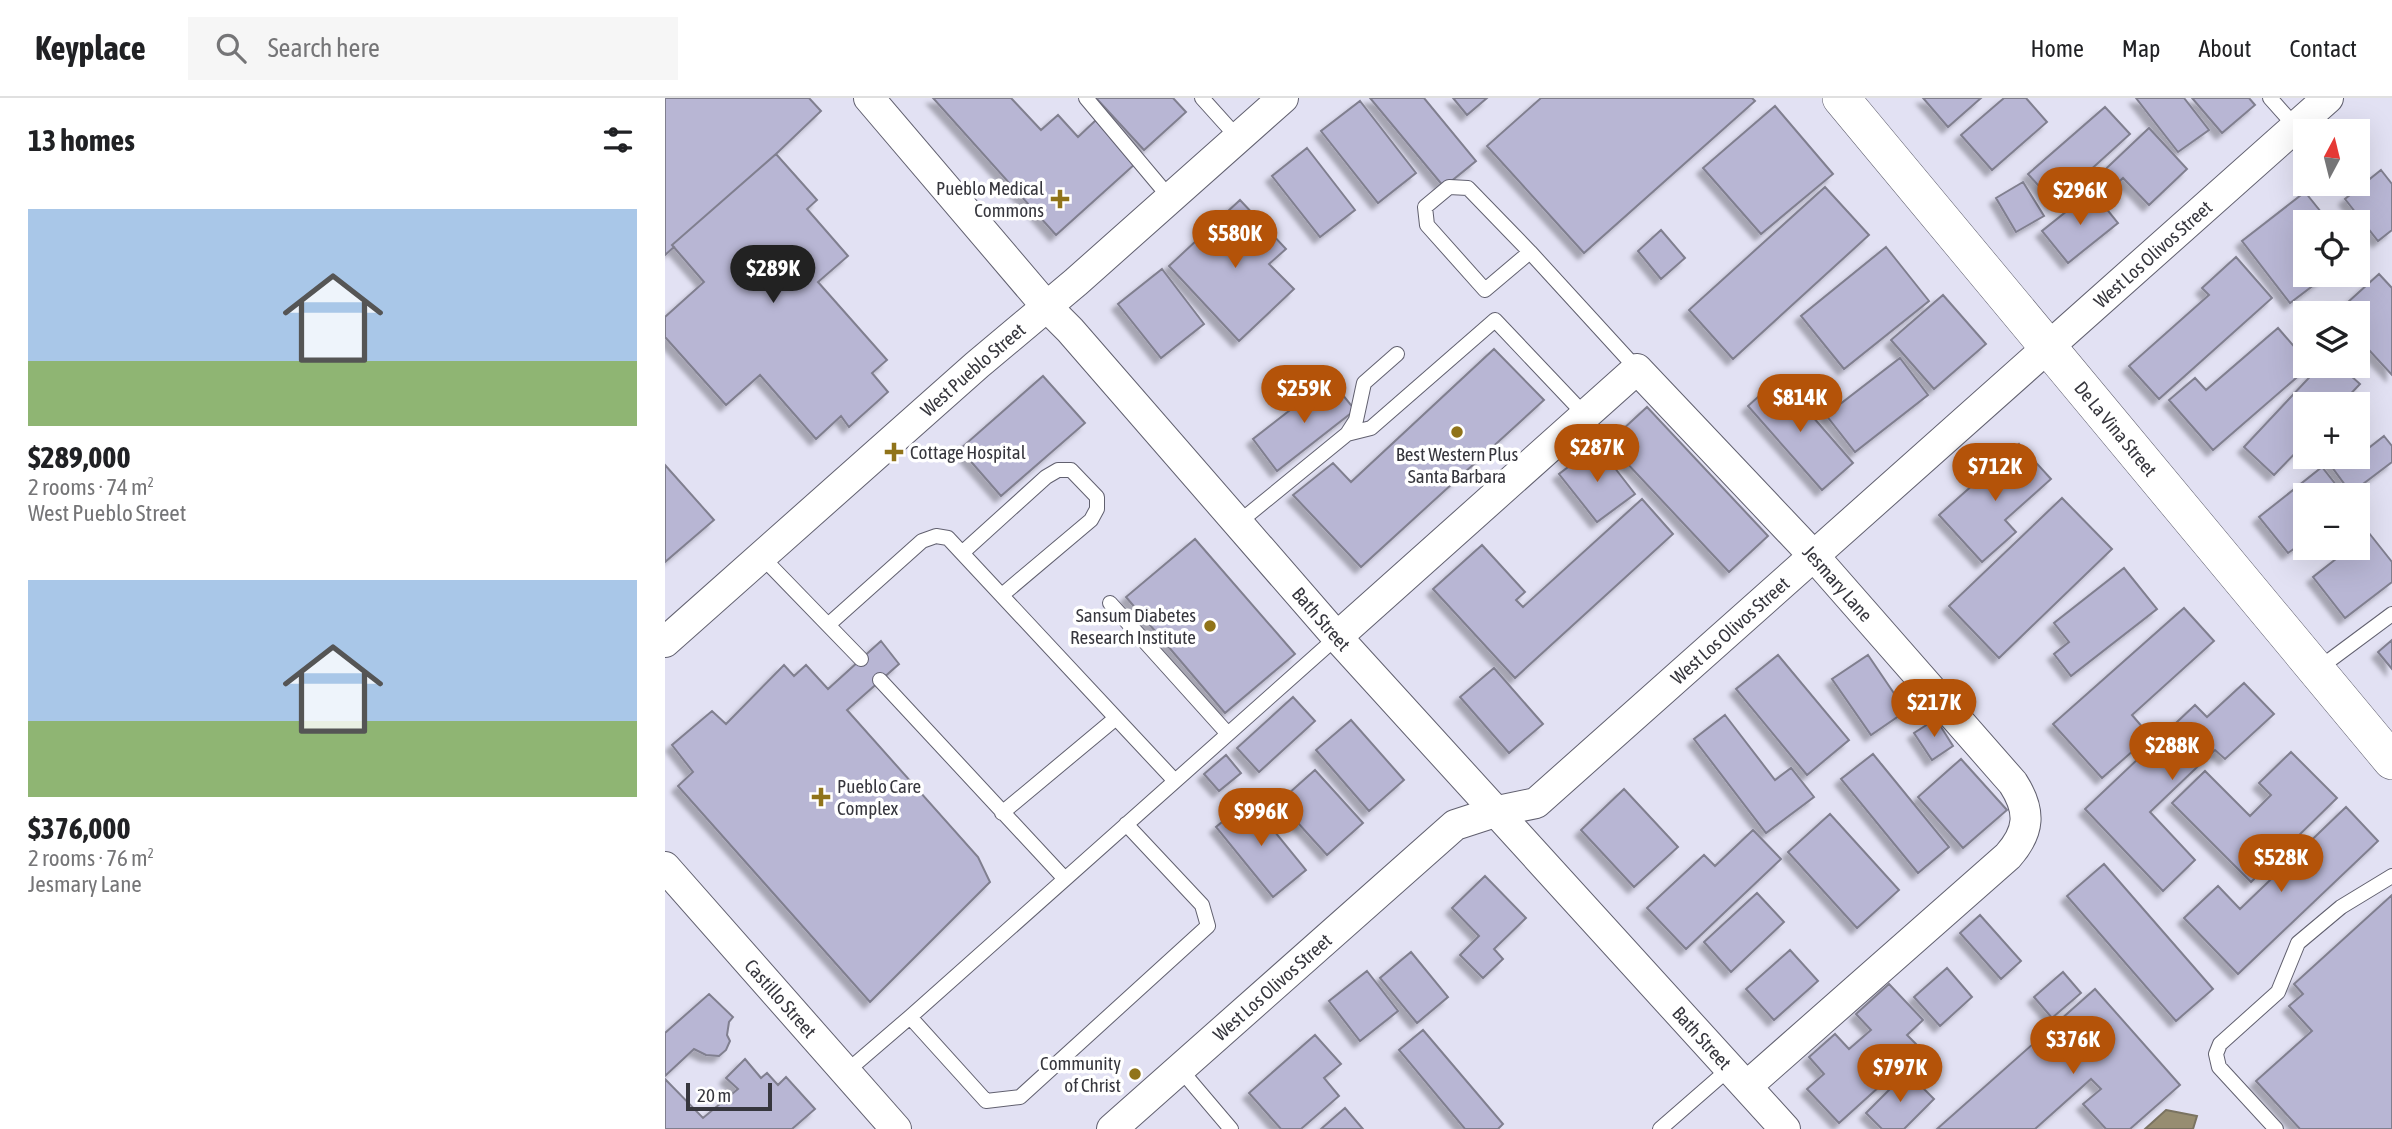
<!DOCTYPE html>
<meta charset="utf-8">
<style>
body{margin:0;font-family:"Asap Condensed",sans-serif;background:#f6f6f6;color:#202124;height:100vh;display:flex;flex-direction:column;font-size:26px;white-space:nowrap}
*{box-sizing:border-box;margin:0}
p{font-size:23px;color:#757577}
.icon{flex:none;width:38px;height:38px;fill:none;stroke:currentColor;stroke-width:2;stroke-linecap:round;stroke-linejoin:round}
.map{position:relative;flex:1;overflow:hidden}
.side{display:flex;flex-direction:column;background:#fff;width:665px}
.side>*{flex:none}
.needle{width:46px;rotate:7deg}
.buttons{position:absolute;left:1628px;top:21px;display:grid;gap:14px}
.buttons a{display:grid;place-items:center;width:77px;height:77px;border-radius:0px;background:#fff;box-shadow:0 7px 28px #0002;font-size:35px}
.scale{position:absolute;left:21px;bottom:18px;width:86px;box-sizing:border-box;padding-left:7px;border:4px solid #36363d;border-top:0;font-size:19px;line-height:24px;white-space:nowrap;color:#36363d;-webkit-text-stroke:5px #fff;paint-order:stroke}
.price{position:absolute;translate:-50% -60px;padding:0 16px;border-radius:24px;background:#b45309;color:#fff;font-size:23px;line-height:46px;filter:drop-shadow(0 2px 4px #0008)}
.price::after{content:'';position:absolute;left:50%;top:42px;width:21px;height:16px;margin-left:-10px;background:inherit;clip-path:polygon(0 0,100% 0,50% 100%)}
.price.active{background:#222;color:#fff}
ul{padding:0;list-style:none}
li{display:grid;align-content:center;gap:14px;height:371px;padding:0 28px}
li span{display:grid;place-items:center;height:217px;border-radius:0px;color:#555}
li>.icon{margin-inline-start:auto}
span .icon{width:126px;height:126px;fill:#fffc;stroke-width:1}
li b{font-size:30px}
h2{display:flex;justify-content:space-between;align-items:center;height:84px;padding:0 28px;font-size:30px}
header{display:flex;align-items:center;gap:42px;box-sizing:border-box;height:98px;padding:0 35px;background:#fff;border-bottom:2px solid #e0e0e0}
header strong{font-size:33px}
nav{display:flex;gap:38px;margin-inline-start:auto;font-size:24px}
.search{width:490px;height:63px;background:#f6f6f6;display:flex;align-items:center;gap:18px;box-sizing:border-box;padding:0 24px;border-radius:0px;color:#757577;font-size:26px}
main{display:flex;flex:1;min-height:0}
.map>svg:first-child{display:block}
.water{fill:#978d71;stroke:#7a7361;stroke-width:2}
.building{fill:#b8b6d4;stroke:#807f8f;stroke-width:2;filter:url(#shadow)}
.lines{fill:none;stroke-linecap:round;stroke-linejoin:round}
.service-casing{stroke:#61606f;stroke-width:16}
.minor-casing{stroke:#61606f;stroke-width:32}
.tertiary-casing{stroke:#61606f;stroke-width:38}
.service{stroke:#fff;stroke-width:14}
.minor{stroke:#fff;stroke-width:30}
.tertiary{stroke:#fff;stroke-width:37}
.poi-dot{fill:#907319;stroke:#fff;stroke-width:2.5}
.labels{text-anchor:middle;stroke-width:7;stroke-linejoin:round;paint-order:stroke}
.poi-label{font-size:19px;fill:#36363d;stroke:#fff;text-anchor:end}
.street-label{font-size:19px;fill:#36363d;stroke:#fff}
</style>
<header>
<strong>Keyplace</strong>
<div class="search"><svg class="icon" aria-label="search" viewBox="0 0 24 24"><circle cx="10" cy="10" r="6"/><path d="M15 15l6 6"/></svg>Search here</div>
<nav><a>Home</a><a>Map</a><a>About</a><a>Contact</a></nav>
</header>
<main>
<section class="side">
<h2>13 homes<svg class="icon" aria-label="filters" viewBox="0 0 24 24"><path d="M4 7h16M4 17h16"/><circle cx="9" cy="7" r="2"/><circle cx="15" cy="17" r="2"/></svg></h2>
<ul>
<li><span style="background:linear-gradient(#a9c7e8 70%,#8fb573 0)"><svg class="icon" aria-label="home" viewBox="0 0 24 24"><path d="M3 11l9-7 9 7M6 9v11h12V9"/></svg></span><div><b>$289,000</b><p>2 rooms · 74 m²</p><p>West Pueblo Street</p></div></li>
<li><span style="background:linear-gradient(#a9c7e8 65%,#8fb573 0)"><svg class="icon" aria-label="home" viewBox="0 0 24 24"><path d="M3 11l9-7 9 7M6 9v11h12V9"/></svg></span><div><b>$376,000</b><p>2 rooms · 76 m²</p><p>Jesmary Lane</p></div></li>
</ul>
</section>
<div class="map">
<svg width="1727" height="1031" viewBox="0 0 1727 1031">
<defs>
<filter id="shadow"><feDropShadow dx="-6" dy="6" stdDeviation="2" flood-color="#0004"/></filter>
</defs>
<rect width="100%" height="100%" fill="#e2e1f3"/>
<!-- water -->
<path class="water" d="M1501,1012L1532,1018L1528,1031H1480Z"/>
<!-- building -->
<path class="building" d="M0,0H144L156,13L111,56L7,147L9,149L0,157Z
M268,0H346L376,32L393,17L413,39L431,22L470,66L391,137Z
M431,0H508L521,14L479,52Z
M705,0H759L811,63L779,89Z
M788,0H822L802,17Z
M876,0H1087L1090,3L919,155L822,48Z
M1258,0H1316L1283,29Z
M1339,0H1361L1382,24L1327,72L1296,37Z
M1471,0H1519L1544,32L1513,54Z
M1527,0H1584L1590,7L1557,35Z
M695,3L751,75L713,105L656,33Z
M1110,8L1168,76L1096,136L1038,70Z
M1440,9L1465,36L1389,105L1363,76Z
M1484,30L1522,71L1484,107L1458,80L1441,96L1428,83Z
M642,50L690,112L655,139L607,78Z
M111,56L152,102L142,111L183,158L153,184L222,262L207,275L223,294L184,329L176,318L151,341L95,277L61,307L0,239V219L39,184L7,147Z
M1716,72L1727,86V132L1713,143L1680,101Z
M1358,84L1379,118L1351,134L1331,100Z
M1160,89L1204,137L1068,261L1024,212Z
M1427,93L1453,125L1403,165L1377,133Z
M1640,94L1664,124H1640V177H1662L1625,205L1577,143Z
M575,102L621,151L604,166L629,191L574,243L504,168Z
M996,132L1020,160L996,181L973,153Z
M1221,149L1264,203L1179,271L1136,218Z
M1571,159L1607,200L1494,301L1464,268L1544,197L1537,190Z
M497,171L539,226L496,260L453,206Z
M1714,176L1727,190V277L1692,239V215H1671Z
M1278,197L1321,246L1269,291L1226,242Z
M1613,230L1640,261V268H1645L1548,352L1504,302L1530,280L1541,292Z
M829,251L879,302L696,469L628,397L668,365L686,384Z
M1235,260L1263,297L1190,354L1161,317Z
M1655,268H1675L1695,286L1676,306H1640V345L1609,377L1579,349Z
M378,278L420,325L336,398L295,351Z
M1114,280L1188,365L1157,392L1083,308Z
M665,281L690,312L612,373L588,341Z
M982,309L1103,438L1064,474L943,345Z
M1719,338L1727,348V364L1686,395L1661,361L1664,359H1692V351L1696,356Z
M1354,346L1386,381L1340,422L1351,434L1317,464L1274,417Z
M932,347L970,396L932,424L894,376Z
M0,367L49,422L0,464Z
M1657,369L1679,397H1640V443L1623,455L1594,419Z
M1397,400L1447,451L1334,560L1284,508Z
M977,401L1008,436L850,580L768,491L817,447L860,494L851,502L858,509Z
M1704,435L1727,464V484L1680,520L1648,479L1685,450H1692V444Z
M530,441L630,556L560,615L461,499Z
M1459,470L1492,511L1406,578L1389,556L1404,544L1389,525Z
M1519,510L1549,543L1467,617L1485,638L1437,680L1388,626Z
M1727,542V571L1713,554Z
M216,543L234,566L182,612L313,759L325,784L205,904L13,688L28,674L7,647L47,613L61,626L119,567L129,578L141,567L163,591Z
M1113,557L1184,642L1142,677L1071,591Z
M1203,557L1241,613L1206,637L1167,581Z
M829,570L878,626L844,655L795,599Z
M1579,585L1609,616L1560,661L1550,652L1485,714L1530,762L1498,793L1420,711L1530,607L1542,619Z
M628,599L650,623L594,674L572,650Z
M1060,617L1110,682L1126,670L1149,699L1101,735L1029,641Z
M1271,621L1288,648L1267,662L1249,635Z
M686,622L739,682L704,713L651,652Z
M1626,654L1672,700L1586,784L1507,705L1540,673L1585,718L1606,697L1594,685Z
M1208,656L1284,749L1253,775L1176,681Z
M561,657L576,675L554,693L539,676Z
M1296,661L1342,712L1298,750L1253,699Z
M650,672L698,725L662,757L614,704Z
M959,691L1013,749L969,789L916,732Z
M584,702L641,772L608,799L551,729Z
M1681,709L1713,743L1573,876L1519,820L1553,788L1575,811Z
M1165,716L1234,792L1192,830L1123,754Z
M1088,732L1116,761L1021,851L982,810L1039,757L1050,768Z
M1439,766L1548,891L1511,923L1402,798Z
M820,778L861,820L829,851L838,861L818,880L795,857L814,838L787,810Z
M1092,795L1119,824L1066,874L1039,844Z
M1727,797V1031H1635L1591,983L1647,933L1624,908L1638,896L1629,886Z
M1315,817L1356,863L1336,881L1295,835Z
M1125,852L1153,883L1109,922L1081,891Z
M746,854L783,899L752,925L715,880Z
M1282,870L1307,899L1275,928L1249,899Z
M702,873L733,913L695,943L664,903Z
M1398,874L1416,895L1387,920L1369,899Z
M1224,886L1258,922L1242,937L1256,951L1174,1025L1142,991L1159,976L1144,959L1170,936L1184,951L1206,932L1191,916Z
M1430,891L1515,987L1465,1031H1441L1418,1006L1436,991L1426,981L1370,1031H1272Z
M44,896L68,919L64,924L62,937L65,943L61,952L54,958L41,957L29,951L0,978V935Z
M758,932L838,1026L833,1031H800L734,952Z
M650,937L676,966L659,980L674,998L636,1031H616L584,995Z
M80,961L96,980L102,975L113,987L121,979L150,1011L127,1031H0V981L38,1020L73,991L61,980Z
M1242,974L1269,1001L1239,1031H1217L1201,1015Z
M680,1010L698,1031H656Z"/>
<g class="lines">
<defs>
<path id="service" d="M421,0L505,100
M537,0L573,40
M1605,0L1630,28
M865,154L820,192L762,127L760,109L784,89L803,90L865,154L972,271
M682,336L691,322L699,285L732,256
M573,425L682,336L706,330L830,222L921,318
M297,455L381,379L393,372H406L432,399V411L426,422L337,497
M97,459L196,561
M445,505L563,636
M163,527L257,443L271,438L283,440L451,620L337,715
M1653,571L1727,516
M215,582L400,781
M451,620L510,683
M245,919L321,1003L355,999L543,828L537,807L461,726
M515,971L566,1031
M181,974L245,919L672,539
M995,1031L1065,970
M1611,1031L1554,969L1551,956L1555,946L1613,894L1633,845L1676,809L1727,778"/>
<g id="minor">
<path id="s1" d="M204,0L382,209L405,232L672,539L1120,1031"/>
<path id="s2" d="M672,539L972,271L1148,457L1348,685C1366,713 1365,733 1343,758L1082,988"/>
<path id="s3" d="M0,544L312,267L411,184L618,0"/>
<path id="s4" d="M0,769L231,1031"/>
<path id="s5" d="M447,1031L790,727L833,713L871,705L1663,0"/>
</g>
<g id="tertiary">
<path id="s6" d="M1176,0L1727,663"/>
</g>
</defs>
<!-- service casing -->
<use href="#service" class="service-casing"/>
<!-- minor casing -->
<use href="#minor" class="minor-casing"/>
<!-- tertiary casing -->
<use href="#tertiary" class="tertiary-casing"/>
<!-- service -->
<use href="#service" class="service"/>
<!-- minor -->
<use href="#minor" class="minor"/>
<!-- tertiary -->
<use href="#tertiary" class="tertiary"/>
</g>
<!-- markers -->
<g class="poi-dot">
<path d="M391.5 90.5h7v7h7v7h-7v7h-7v-7h-7v-7h7z"/>
<circle cx="792" cy="334" r="7"/>
<path d="M225.5 343.5h7v7h7v7h-7v7h-7v-7h-7v-7h7z"/>
<circle cx="545" cy="528" r="7"/>
<path d="M152.5 688.5h7v7h7v7h-7v7h-7v-7h-7v-7h7z"/>
<circle cx="470" cy="976" r="7"/>
</g>
<g class="labels">
<!-- poi labels -->
<g class="poi-label">
<text x="379" y="97">Pueblo Medical<tspan x="379" dy="22">Commons</tspan></text>
<text x="245" y="361" text-anchor="start">Cottage Hospital</text>
<text x="792" y="363" text-anchor="middle">Best Western Plus<tspan x="792" dy="22">Santa Barbara</tspan></text>
<text x="531" y="524">Sansum Diabetes<tspan x="531" dy="22">Research Institute</tspan></text>
<text x="172" y="695" text-anchor="start">Pueblo Care<tspan x="172" dy="22">Complex</tspan></text>
<text x="456" y="972">Community<tspan x="456" dy="22">of Christ</tspan></text>
</g>
<!-- street labels -->
<g class="street-label">
<text dy="7" stroke="none"><textPath href="#s5" startOffset="1368">West Los Olivos Street</textPath></text>
<text dy="7" stroke="none"><textPath href="#s3" startOffset="411">West Pueblo Street</textPath></text>
<text dy="7" stroke="none"><textPath href="#s6" startOffset="430">De La Vina Street</textPath></text>
<text dy="7" stroke="none"><textPath href="#s2" startOffset="696">Jesmary Lane</textPath></text>
<text dy="7" stroke="none"><textPath href="#s1" startOffset="690">Bath Street</textPath></text>
<text dy="7" stroke="none"><textPath href="#s5" startOffset="802">West Los Olivos Street</textPath></text>
<text dy="7" stroke="none"><textPath href="#s5" startOffset="214">West Los Olivos Street</textPath></text>
<text dy="7" stroke="none"><textPath href="#s4" startOffset="175">Castillo Street</textPath></text>
<text dy="7" stroke="none"><textPath href="#s1" startOffset="1256">Bath Street</textPath></text>
</g>
</g>
</svg>
<div class="buttons">
<a><svg class="needle" viewBox="-14 -14 28 28"><path d="M0-13l5 13h-10z" fill="#e53935"/><path d="M0 13l5-13h-10z" fill="#757577"/></svg></a>
<a><svg class="icon" aria-label="locate" viewBox="0 0 24 24"><circle cx="12" cy="12" r="6"/><path d="M12 2v4M12 18v4M2 12h4M18 12h4"/></svg></a>
<a><svg class="icon" aria-label="layers" viewBox="0 0 24 24"><path d="M12 4l9 5-9 5-9-5zM3 14l9 5 9-5"/></svg></a>
<a>+</a>
<a>−</a>
</div>
<div class="scale">20 m</div>
<b class="price" style="left:1415px;top:129px">$296K</b>
<b class="price" style="left:570px;top:172px">$580K</b>
<b class="price active" style="left:108px;top:207px">$289K</b>
<b class="price" style="left:639px;top:327px">$259K</b>
<b class="price" style="left:1135px;top:336px">$814K</b>
<b class="price" style="left:932px;top:386px">$287K</b>
<b class="price" style="left:1330px;top:405px">$712K</b>
<b class="price" style="left:1269px;top:641px">$217K</b>
<b class="price" style="left:1507px;top:684px">$288K</b>
<b class="price" style="left:596px;top:750px">$996K</b>
<b class="price" style="left:1616px;top:796px">$528K</b>
<b class="price" style="left:1408px;top:978px">$376K</b>
<b class="price" style="left:1235px;top:1006px">$797K</b>
</div>
</main>
